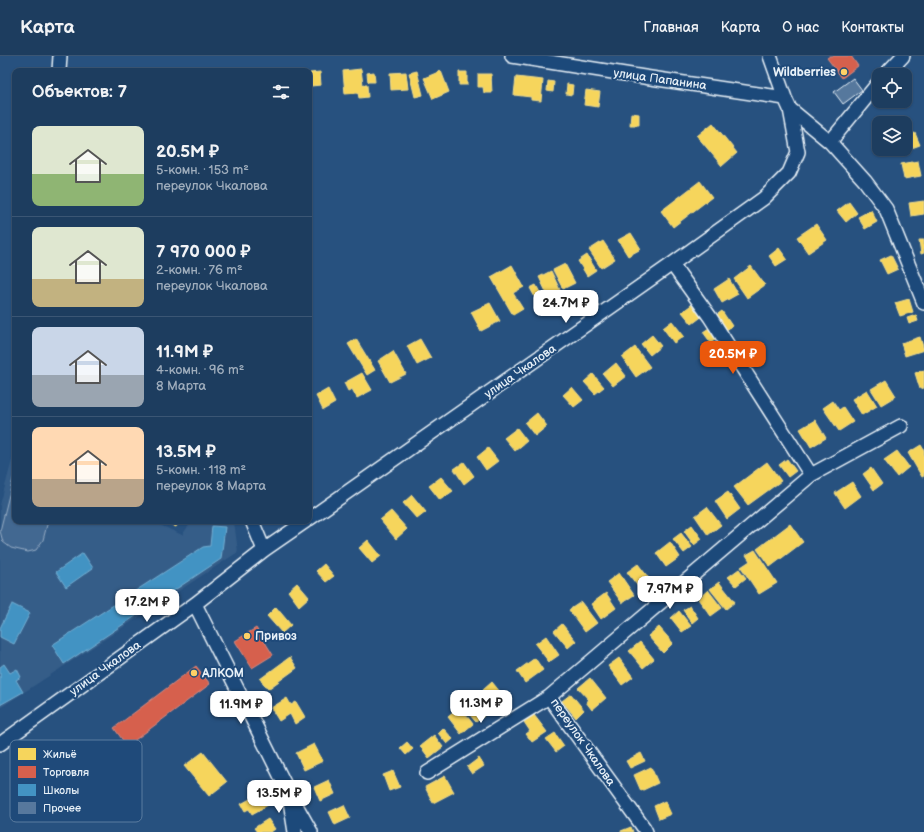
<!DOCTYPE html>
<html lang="ru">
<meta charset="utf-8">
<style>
body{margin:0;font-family:"Balsamiq Sans",sans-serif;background:#2a4868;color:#f1f3f6;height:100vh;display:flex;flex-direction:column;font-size:15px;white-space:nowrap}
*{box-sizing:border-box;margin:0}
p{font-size:13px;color:#a0aebd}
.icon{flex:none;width:22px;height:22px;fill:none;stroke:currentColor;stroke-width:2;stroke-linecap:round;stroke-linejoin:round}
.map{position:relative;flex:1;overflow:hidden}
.panel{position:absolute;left:12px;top:12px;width:300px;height:456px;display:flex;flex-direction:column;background:#1d3d5f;border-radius:8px;box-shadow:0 1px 3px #0004,0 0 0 1px #3b5674}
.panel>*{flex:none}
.fabs{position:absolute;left:872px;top:12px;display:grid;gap:8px}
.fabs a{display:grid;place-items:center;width:40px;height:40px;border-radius:8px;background:#1d3d5f;box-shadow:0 1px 3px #0004,0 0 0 1px #3b5674;font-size:20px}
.price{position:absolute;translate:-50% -34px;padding:0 9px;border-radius:8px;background:#fff;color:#222;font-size:13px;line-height:26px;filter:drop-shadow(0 1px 2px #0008)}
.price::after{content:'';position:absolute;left:50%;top:24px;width:12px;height:9px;margin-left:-6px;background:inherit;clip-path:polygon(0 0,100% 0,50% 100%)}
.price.current{background:#ea580c;color:#fff}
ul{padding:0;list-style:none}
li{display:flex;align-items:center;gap:12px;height:100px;padding:0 20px}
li+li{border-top:1px solid #3b5674}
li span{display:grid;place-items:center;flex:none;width:112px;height:80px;border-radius:8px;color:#555}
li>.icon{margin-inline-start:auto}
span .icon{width:48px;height:48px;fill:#fffc;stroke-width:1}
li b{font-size:17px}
h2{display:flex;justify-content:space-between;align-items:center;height:48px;padding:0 20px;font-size:17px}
header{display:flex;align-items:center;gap:24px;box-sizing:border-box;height:56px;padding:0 20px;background:#1d3d5f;border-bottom:1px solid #3b5674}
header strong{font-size:19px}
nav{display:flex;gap:22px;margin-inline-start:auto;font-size:14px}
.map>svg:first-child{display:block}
.built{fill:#355d88}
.pitch{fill:#436891;stroke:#96acc4}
.homes{fill:#f6d55c;stroke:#f2dd8b}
.shops{fill:#d6604d;stroke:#db8c80}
.schools{fill:#4393c3;stroke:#74afd3}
.building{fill:#57789d;stroke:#e8f1f8}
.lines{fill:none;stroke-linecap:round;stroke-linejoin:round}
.minor-casing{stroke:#e8f1f8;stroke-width:16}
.minor{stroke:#1f4a7a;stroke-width:13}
.poi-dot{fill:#ffd166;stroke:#1f4a7a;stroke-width:1.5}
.labels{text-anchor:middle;stroke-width:4;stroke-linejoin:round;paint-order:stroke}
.poi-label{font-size:12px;font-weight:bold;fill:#e8f1f8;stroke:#1f4a7a;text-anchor:start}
.street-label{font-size:12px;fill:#e8f1f8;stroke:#1f4a7a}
.key{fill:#1f4a7a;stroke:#5b7ca0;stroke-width:1}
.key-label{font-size:11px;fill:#e8f1f8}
</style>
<header>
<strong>Карта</strong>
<nav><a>Главная</a><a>Карта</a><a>О нас</a><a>Контакты</a></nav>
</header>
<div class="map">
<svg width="924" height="776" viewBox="0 0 924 776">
<rect width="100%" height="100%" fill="#27517f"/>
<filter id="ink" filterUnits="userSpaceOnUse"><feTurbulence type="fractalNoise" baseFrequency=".025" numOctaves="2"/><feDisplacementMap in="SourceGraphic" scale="8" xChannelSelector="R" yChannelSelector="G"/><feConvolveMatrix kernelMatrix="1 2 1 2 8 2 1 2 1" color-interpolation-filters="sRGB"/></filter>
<g filter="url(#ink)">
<!-- built -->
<path class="built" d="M15,393V465H159L158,468L182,479L192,465H234L238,496L0,652V449Z"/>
<!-- pitch -->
<path class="pitch" d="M15,415V465H48L43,484L36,494L28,496L11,492L3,486L0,475Z"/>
<!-- homes -->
<path class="homes" d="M361,13L363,29H367L368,41L359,42L358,37L345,38L343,15Z
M417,15L423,39L415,41L409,17Z
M441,15L449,36L433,43L424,22Z
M320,16L321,29L311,30L310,17Z
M374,16L375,26H368L367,17Z
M406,16L408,33L391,34L390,17Z
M459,16H467V29H459Z
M478,18H491L492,37H484L483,31H478Z
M516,21L543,24L541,45L531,44V41L514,39Z
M548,25L554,26L553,36L547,35Z
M567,28L573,29L572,39L566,38Z
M586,34L600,36L598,51L584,49Z
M631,57L639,58V69H630Z
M713,67L737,97L722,110L697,80Z
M915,77L920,89L895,98L893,93H905V80Z
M918,105L921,120L904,123L901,108Z
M700,125L712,141L673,171L661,155Z
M924,145V158L911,160L909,147Z
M849,146L857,157L846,166L837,155Z
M871,154L877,166L865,173L858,161Z
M816,168L827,184L808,197L797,181Z
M631,177L641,193L628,200L618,184Z
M919,184H924V197L921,198Z
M603,185L615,203L601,212L589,194Z
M779,192L787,203L776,210L769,200Z
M587,199L596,214L587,220L578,205Z
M891,199L898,213L887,218L880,204Z
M565,208L575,227L563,233L553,214Z
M512,209L524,231L513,237L523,253L513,259L491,221Z
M751,210L765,229L747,242L734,223Z
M551,215L560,234L548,240L539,221Z
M729,223L738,238L722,247L714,233Z
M536,229L543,242L537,245L530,232Z
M909,243L913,256L900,260L895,247Z
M490,247L500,265L481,275L471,256Z
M694,247L704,259L692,268L682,256Z
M722,255L732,270L725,275L715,260Z
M916,259L918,265L909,268L907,262Z
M672,265L684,280L674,287L663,272Z
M709,272L717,282L711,287L703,276Z
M652,279L661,290L650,299L641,288Z
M920,281L924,294L905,300L901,287Z
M356,283L375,314L367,319L348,288Z
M420,283L431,302L417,309L407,290Z
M635,291L650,311L636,321L622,301Z
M393,295L406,318L390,326L378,305Z
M616,307L626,320L613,330L603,318Z
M924,314V332L920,333L915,317Z
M362,317L372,334L357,342L352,333L348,335L344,327Z
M593,318L604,331L595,338L584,326Z
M886,324L896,340L881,349L871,333Z
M572,331L583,344L574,351L563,339Z
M328,333L335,347L323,354L316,340Z
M867,334L877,350L862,359L852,343Z
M833,345L839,354L843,351L853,366L839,375L823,352Z
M537,357L547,370L535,380L525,367Z
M815,364L826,382L811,391L800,373Z
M517,372L527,385L515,395L504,382Z
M921,389L924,394V420L922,421L908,397Z
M488,392L498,405L486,414L477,401Z
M897,395L909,411L897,421L884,404Z
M787,403L796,415L788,421L779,409Z
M464,406L474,420L464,428L454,413Z
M767,406L781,425L748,449L734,431Z
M871,412L882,428L874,434L863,418Z
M441,421L453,435L440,444L429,430Z
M852,426L861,440L845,452L835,437Z
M728,436L740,453L727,463L715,445Z
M412,439L426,456L417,463L403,447Z
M707,451L721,469L708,479L695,460Z
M391,455L407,473L396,483L380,464Z
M164,465H179L176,471Z
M790,468L803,486L770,511L757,493Z
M692,469L702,483L694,489L684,475Z
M681,477L692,491L684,497L673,483Z
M368,484L381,500L372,507L359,492Z
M670,486L680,501L666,511L656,497Z
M755,494L777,527L759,538L741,511L750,505L746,499Z
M324,508L334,520L326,526L316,515Z
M638,508L651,525L640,533L627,516Z
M739,513L746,522L736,530L728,521Z
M619,517L634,539L622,547L607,526Z
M719,526L735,546L726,553L710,533Z
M297,527L309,541L299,550L288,535Z
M708,534L722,552L711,560L698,543Z
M606,537L616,552L601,563L591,548Z
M581,546L597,567L585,576L569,554Z
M690,550L698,562L692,567L683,554Z
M276,551L291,569L282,577L267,560Z
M679,555L691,570L682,576L671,562Z
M562,568L576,585L568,592L554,575Z
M659,571L673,587L663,597L648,580Z
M546,580L559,599L549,606L535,588Z
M640,586L654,603L643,612L629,595Z
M290,601L297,612L268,633L260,623Z
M535,602L543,614L525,627L517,615Z
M619,602L633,621L622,629L608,610Z
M590,622L606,642L592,654L586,646L589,644L578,632Z
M492,626L505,642L496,650L483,634Z
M571,638L584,654L576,662L562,645Z
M287,642L291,649L296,646L305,661L295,668L290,658L279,665L271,652Z
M460,651L473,668L461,678L448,661Z
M476,651L484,660L476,666L468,657Z
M534,659L547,676L532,686L526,678L530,675L524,666Z
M443,672L453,683L447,688L438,677Z
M555,677L564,690L556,696L546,683Z
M434,679L443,691L429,702L420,690Z
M407,686L413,693L406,699L400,692Z
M314,688L323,705L304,714L296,697Z
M203,696L227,726L209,740L184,710Z
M641,697L645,705L630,712L626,705Z
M479,702L484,710L472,718L467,711Z
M651,711L658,727L641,735L634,719Z
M393,715L400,731L389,735L383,719Z
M445,720L454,736L433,747L425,731Z
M329,724L335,738L320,745L314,731Z
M261,737L268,749L252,758L249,753L245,755L241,748Z
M665,745L671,758L659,763L654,750Z
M344,749L350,762L335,769L329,756Z
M268,763L275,773L271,776H257L254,772Z
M631,771L633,776H621V775Z"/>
<!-- shops -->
<path class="shops" d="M830,0H851L858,10L842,22L827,2Z
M256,572L273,599L252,612L235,585Z
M196,610L210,628L127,690L114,672Z"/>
<!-- schools -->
<path class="schools" d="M212,470L225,471L221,503L64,608L52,589L203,491L210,490Z
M83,497L93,512L66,531L56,516Z
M12,548L30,557L14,588L0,581V572Z
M4,608L10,617L17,613L21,621L16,624L23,636L0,649V611Z"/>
<!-- building -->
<path class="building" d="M853,22L862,34L843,48L834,36Z"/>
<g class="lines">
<defs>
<path id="minor" d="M512,0L644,21L785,42
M770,0L785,42L790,53L830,86L865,125L886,153L924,247
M59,15L60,0
M885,19L903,0
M830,86L879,26
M672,208L710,261L811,419
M309,463L672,208L764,142L789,117L798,96L790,53
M252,465L264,494
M195,548L288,735L311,776
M0,688L195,548L264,494L306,465
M427,717L549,641
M290,745L295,776
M646,776L644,772L549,641L811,419L901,370"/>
</defs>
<!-- minor casing -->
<use href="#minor" class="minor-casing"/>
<!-- minor -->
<use href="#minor" class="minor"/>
</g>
</g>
<!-- markers -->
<g class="poi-dot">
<circle cx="844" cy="16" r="4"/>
<circle cx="247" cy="580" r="4"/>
<circle cx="194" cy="617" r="4"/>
</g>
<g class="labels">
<!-- poi labels -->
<g class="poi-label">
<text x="836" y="20" text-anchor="end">Wildberries</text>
<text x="255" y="584">Привоз</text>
<text x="202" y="621">АЛКОМ</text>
</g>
<!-- street labels -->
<g class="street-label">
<text transform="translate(660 23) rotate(8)" y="4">улица Папанина</text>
<text transform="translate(520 315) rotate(-35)" y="4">улица Чкалова</text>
<text transform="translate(105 612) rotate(-36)" y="4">улица Чкалова</text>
<text transform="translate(583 686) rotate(55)" y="4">переулок Чкалова</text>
</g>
</g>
<!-- legend -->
<rect x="10" y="684" width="132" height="82" rx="6" class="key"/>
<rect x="18" y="692" width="18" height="12" fill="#f6d55c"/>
<rect x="18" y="710" width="18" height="12" fill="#d6604d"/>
<rect x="18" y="728" width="18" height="12" fill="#4393c3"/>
<rect x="18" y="746" width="18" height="12" fill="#57789d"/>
<g class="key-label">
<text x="43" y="702">Жильё</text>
<text x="43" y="720">Торговля</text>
<text x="43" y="738">Школы</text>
<text x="43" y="756">Прочее</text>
</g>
</svg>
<div class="fabs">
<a><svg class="icon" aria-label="locate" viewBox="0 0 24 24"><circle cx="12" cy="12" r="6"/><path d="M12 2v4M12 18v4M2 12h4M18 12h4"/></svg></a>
<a><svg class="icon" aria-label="layers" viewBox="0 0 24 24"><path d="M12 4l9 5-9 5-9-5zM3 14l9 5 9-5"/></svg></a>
</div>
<b class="price" style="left:566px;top:268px">24.7M ₽</b>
<b class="price current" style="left:733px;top:319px">20.5M ₽</b>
<b class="price" style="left:670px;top:554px">7.97M ₽</b>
<b class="price" style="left:147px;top:567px">17.2M ₽</b>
<b class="price" style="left:481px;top:668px">11.3M ₽</b>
<b class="price" style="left:241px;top:669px">11.9M ₽</b>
<b class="price" style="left:279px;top:758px">13.5M ₽</b>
<section class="panel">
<h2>Объектов: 7<svg class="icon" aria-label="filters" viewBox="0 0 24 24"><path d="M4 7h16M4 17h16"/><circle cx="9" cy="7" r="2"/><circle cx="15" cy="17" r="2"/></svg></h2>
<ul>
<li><span style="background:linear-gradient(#dfe7d0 60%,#8fb573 0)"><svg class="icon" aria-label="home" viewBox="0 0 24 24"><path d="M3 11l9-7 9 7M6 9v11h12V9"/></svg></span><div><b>20.5M ₽</b><p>5-комн. · 153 m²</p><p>переулок Чкалова</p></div></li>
<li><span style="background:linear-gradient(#dfe7d0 65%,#c2b280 0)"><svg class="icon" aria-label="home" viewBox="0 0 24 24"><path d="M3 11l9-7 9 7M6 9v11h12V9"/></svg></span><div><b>7 970 000 ₽</b><p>2-комн. · 76 m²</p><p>переулок Чкалова</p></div></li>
<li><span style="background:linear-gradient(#c9d6e8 60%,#9aa5b1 0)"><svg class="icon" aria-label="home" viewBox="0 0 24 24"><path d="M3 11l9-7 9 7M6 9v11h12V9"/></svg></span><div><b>11.9M ₽</b><p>4-комн. · 96 m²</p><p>8 Марта</p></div></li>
<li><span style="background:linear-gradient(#ffd9b3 65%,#b9a48a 0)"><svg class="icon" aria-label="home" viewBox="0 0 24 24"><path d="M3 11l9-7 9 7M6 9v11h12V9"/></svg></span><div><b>13.5M ₽</b><p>5-комн. · 118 m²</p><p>переулок 8 Марта</p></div></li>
</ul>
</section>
</div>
